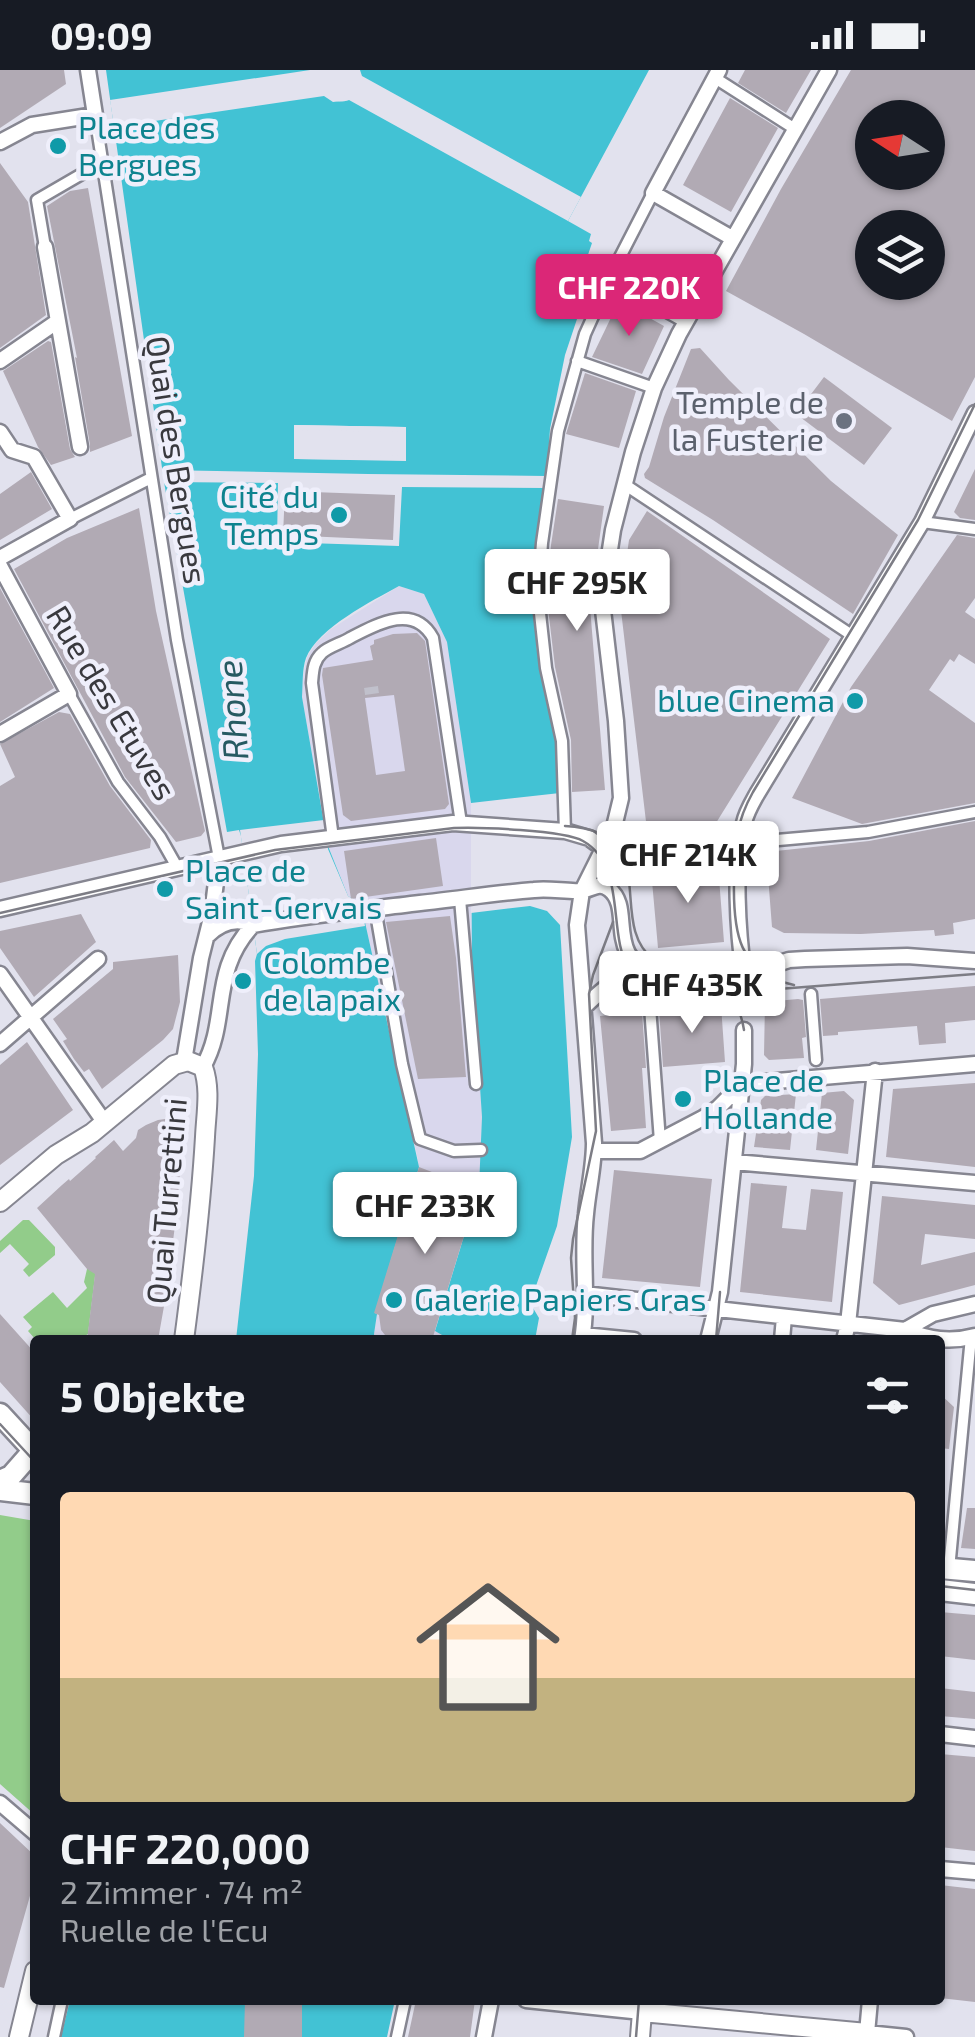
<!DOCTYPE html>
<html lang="de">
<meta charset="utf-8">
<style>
body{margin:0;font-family:"Exo 2",sans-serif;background:#20242c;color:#f1f3f6;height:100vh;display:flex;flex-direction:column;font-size:38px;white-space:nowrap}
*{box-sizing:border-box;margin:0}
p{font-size:32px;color:#9ea1a6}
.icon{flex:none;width:55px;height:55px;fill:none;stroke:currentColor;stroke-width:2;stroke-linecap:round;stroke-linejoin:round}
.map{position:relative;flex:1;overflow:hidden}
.details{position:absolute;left:30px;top:1265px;width:915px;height:670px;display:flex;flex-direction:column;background:#171b24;border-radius:10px;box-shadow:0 2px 8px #0004}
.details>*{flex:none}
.needle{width:65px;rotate:282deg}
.fabs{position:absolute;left:855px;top:30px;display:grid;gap:20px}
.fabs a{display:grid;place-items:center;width:90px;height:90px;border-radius:50%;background:#171b24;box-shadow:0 2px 8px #0004;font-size:50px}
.price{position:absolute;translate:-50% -85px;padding:0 22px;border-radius:10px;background:#fff;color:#222;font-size:32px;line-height:65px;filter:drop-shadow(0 2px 5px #0008)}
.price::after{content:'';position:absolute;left:50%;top:60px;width:30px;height:22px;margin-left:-15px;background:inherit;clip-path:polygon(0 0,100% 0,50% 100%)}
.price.active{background:#db2777;color:#fff}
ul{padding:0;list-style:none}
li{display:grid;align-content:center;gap:20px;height:530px;padding:0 30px}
li span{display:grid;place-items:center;height:310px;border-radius:10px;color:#555}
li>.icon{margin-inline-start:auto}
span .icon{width:180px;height:180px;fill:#fffc;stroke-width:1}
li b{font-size:42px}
h2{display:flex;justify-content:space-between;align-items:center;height:120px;padding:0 30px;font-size:42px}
.status{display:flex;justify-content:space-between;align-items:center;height:70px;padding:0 50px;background:#171b24;direction:ltr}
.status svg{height:28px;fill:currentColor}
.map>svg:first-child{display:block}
.commercial{fill:#d9d7ed}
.green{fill:#92cc8a}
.water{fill:#42c2d4;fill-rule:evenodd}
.pier{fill:#e2e2ee;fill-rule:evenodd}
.building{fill:#b1aab4;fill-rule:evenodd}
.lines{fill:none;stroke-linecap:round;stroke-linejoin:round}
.minor-tunnel{stroke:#c0c0cb;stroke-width:14;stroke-dasharray:14 7;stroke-linecap:butt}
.pedestrian-casing{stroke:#868691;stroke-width:15}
.minor-casing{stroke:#868691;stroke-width:19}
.tertiary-casing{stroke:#868691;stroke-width:22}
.secondary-casing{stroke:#868691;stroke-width:25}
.pedestrian{stroke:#fff;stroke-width:10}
.minor{stroke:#fff;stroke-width:14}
.tertiary{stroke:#fff;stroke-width:18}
.secondary{stroke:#fff;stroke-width:20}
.tram{stroke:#7d7d85;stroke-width:2.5}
.culture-dot{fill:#0f9aa8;stroke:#efeffb;stroke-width:4}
.worship-dot{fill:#6b7280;stroke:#efeffb;stroke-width:4}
.labels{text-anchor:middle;stroke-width:9;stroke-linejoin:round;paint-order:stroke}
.culture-label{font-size:32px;fill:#0d838f;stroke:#efeffb;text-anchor:start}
.worship-label{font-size:32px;fill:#5b616d;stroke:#efeffb;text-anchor:end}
.street-label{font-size:32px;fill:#39393e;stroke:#efeffb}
.water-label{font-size:35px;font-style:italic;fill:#265a62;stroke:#efeffb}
</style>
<div class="status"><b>09:09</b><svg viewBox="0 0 49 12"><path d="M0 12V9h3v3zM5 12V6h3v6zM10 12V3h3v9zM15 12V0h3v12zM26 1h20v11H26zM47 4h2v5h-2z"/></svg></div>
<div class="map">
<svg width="975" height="1967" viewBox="0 0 975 1967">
<rect width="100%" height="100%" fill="#e2e2ee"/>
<!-- commercial -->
<path class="commercial" d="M399,516L424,524L447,572L471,733L472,897L482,1047L479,1117L435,1261L442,1265L438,1270H375L374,1264L377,1245L374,1243L418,1090L361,834L348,826L328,776L302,627L303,606L307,587L316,573L331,559Z"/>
<!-- green -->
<path class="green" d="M23,1150H29L55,1177V1185L29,1207L23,1200L29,1194L10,1174L0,1183V1171Z
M96,1198L88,1264L78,1270H36L28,1261L32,1257L23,1247L53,1222L67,1238L87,1218L84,1212L87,1199Z
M0,1445L35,1451V1745L0,1714Z"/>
<!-- water -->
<path class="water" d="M106,0H316C319,19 327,37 349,30L360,0H649L568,151L591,164L589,171L592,173L573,229L582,234L565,285L550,359L546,418L532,503L537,582L557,674L560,723L558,819L572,1067L557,1156L530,1233L539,1248L535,1270H438L442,1265L435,1261L479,1117L482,1047L472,897L471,733L447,572L424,524L399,516C372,531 318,558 306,588C302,599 303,614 302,627L328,776L348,826L361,834L419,1097L375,1243L377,1244L374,1264L375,1270H236L254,1106L258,984L255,891L257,884L241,766L239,760L227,762L164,412ZM295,355L405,357L406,390L295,389Z
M70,1930H395L387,1967H61Z"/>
<!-- pier -->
<path class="pier" d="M310,0H322L325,19L331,25L338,27L348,24L353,1L360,0L362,6L581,127L568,151L349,30L333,32L324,26L114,57L110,30Z
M294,355L406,357V391L294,389ZM299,360L401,362V386L299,384Z
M163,400L368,404L546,406V418L402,417L399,476L277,472L278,413L164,412Z
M560,723V855L547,841L530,836L471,843V733Z
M324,750L328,779L348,826L361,834L365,856L285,869L266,876L257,884L240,760Z"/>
<!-- building -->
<path class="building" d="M0,0H64L66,14L0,58Z
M745,0H811L786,43L738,13Z
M851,0H975V307L952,351L804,264L726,221L781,119ZM872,48H928V102H872ZM872,158H928V212H872Z
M730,28L778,58L731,142L683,115Z
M0,93L28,132L46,245L0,278Z
M88,118L132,366L90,382V375L75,287L77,288L47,136L70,121Z
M619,231L664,256L642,304L592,287Z
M48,271L51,272L70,379L75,387L51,395L38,377L3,301Z
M700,278L729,310L831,411L898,465L853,544L713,450L645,408L644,404L649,397L664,347L691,279Z
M585,303L636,321L619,378L566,364Z
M824,307L892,358L864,395L796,344Z
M975,399V450L960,448L954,442Z
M31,402L52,439L0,470V424Z
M285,421L395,425L393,470L283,465Z
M558,429L604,436L590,537L605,720L572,722L571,670L555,597L547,530L551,475Z
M139,438L156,541L205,761L201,766L176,772L125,707L14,499L67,468Z
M647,441L830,569L716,753L647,760L620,532L629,470Z
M957,465L975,468V528L965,542L975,549V594L959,584L954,592L950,589L929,620L975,653V733L862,754L792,728L851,617Z
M0,518L54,618L0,652Z
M417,563L425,571L449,734L445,739L351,751L343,745L322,605L323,598L373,590L370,576L374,574V570L393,564ZM394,625L405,701L376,705L365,628Z
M59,642L70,644L110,716L151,770L150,778L0,813V716L15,707L0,674Z
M975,751V849L953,853L954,864L935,866L934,860L861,864L784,863L772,857L767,793L769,787L776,781L869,771Z
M436,768L443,816L351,829L344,781Z
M718,795L724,872L658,878L651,800Z
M81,844L96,872L34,927L0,878V861Z
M450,846L456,888L466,1007L418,1009L386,852Z
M178,885L180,932L173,959L163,970L102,1019L89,999L84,1002L74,989L63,971L67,969L53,949L113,899V892Z
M975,916V950L945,953L946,973L919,975L917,956L838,962V965L823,966L820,929Z
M798,929L803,930L806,967L802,968L804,988L769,990L764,985L765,932Z
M721,935L725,992L663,997L659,940Z
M642,942L646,998H642L646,1058L611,1061L600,946Z
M27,972L73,1040L0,1095V995Z
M975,1013V1097L886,1087L893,1019Z
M844,1021L854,1030L848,1084L816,1080L822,1023Z
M796,1024L790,1080L754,1077L761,1030L765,1026Z
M172,1048L184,1049L177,1140L166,1225L158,1270H87L95,1204L87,1199L37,1138L62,1115L69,1109L70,1111L96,1088L95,1087L114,1070L123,1081L136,1068L138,1060L146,1055L158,1050Z
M419,1097L455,1111L479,1117L432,1270H389L381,1260L379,1245L374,1243Z
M614,1100L712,1109L700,1217L602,1208Z
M751,1113L787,1116L782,1158L806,1160L811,1119L843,1122L832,1232L740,1222Z
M882,1126L975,1135V1169L925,1164L921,1195L975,1182V1215L899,1235L873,1213Z
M0,1244L35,1283V1351L0,1312Z
M940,1324L954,1337L949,1379L940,1378Z
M967,1438H975V1479L961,1478Z
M940,1542L975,1545V1590L940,1586Z
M940,1618L975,1622V1649L940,1646Z
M940,1684L975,1687V1781L940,1777Z
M0,1753L35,1786V1808L4,1918L0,1917Z
M940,1815L975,1819V1932L940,1928Z
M245,1930H302V1967H244Z
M416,1930H475L470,1967H408Z"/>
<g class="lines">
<!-- minor-tunnel -->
<path class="minor-tunnel" d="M371,617L372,624"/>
<defs>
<path id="pedestrian" d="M715,8L795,59
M95,45L177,570L219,788
M45,177L37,130L87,101L102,97
M609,210L685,252
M577,291L654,318
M624,414L853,566
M70,449L151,408
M922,452L975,459
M69,624L118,712L160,767L177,797
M565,761L562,671L546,598L538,525L542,473L558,361L585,264L618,191L653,123
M333,768L312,613C313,602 313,591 322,583C328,577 342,573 350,568C377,554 414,533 433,568L461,753
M642,782L868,762L975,742
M460,829L476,1014
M375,838L402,994L420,1069L454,1081L481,1080
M811,924L816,990
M650,937L660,1071
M949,1499L971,1267
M54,1967L62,1930
M397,1967L405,1930"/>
<path id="minor" d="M719,0L653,123L732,168
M0,72L32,55L95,45L88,0
M45,177L80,377
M0,291L58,251
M0,362L12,380L34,387L70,449L0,488
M0,496L69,624L0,664
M0,839L281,774L453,753L565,761L589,768L604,779
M207,866C220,853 236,847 253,855C308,845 364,840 420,833C458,829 496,823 534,820C550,818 566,822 580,821C592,820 598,811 609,819C635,839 602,886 658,907L744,905L789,890L805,889L907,886L975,891
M0,904L105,1053
M744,905C738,864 733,792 744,753C746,743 752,733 757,724L922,452L975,343
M584,937C603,919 618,904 645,901
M0,974L98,889
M184,991L201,888L212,844L219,788
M203,997C230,949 209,902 253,855
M742,1014L975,994
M594,1081H640L703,1048L718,1038L742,1014
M734,1092L975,1113
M584,1224L905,1260C930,1269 949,1273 975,1266
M905,1260L933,1244L975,1234
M583,1265L634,1270
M582,1270C589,1229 581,1186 586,1144C588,1120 594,1097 594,1073L577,855L582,821L614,757L621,728L616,651L603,540L607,499L613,460L633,382L654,318L679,264L829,0
M708,1270L720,1222L744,994V960
M782,1270L784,1247
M844,1270L848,1254L875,1001
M940,1664L975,1668
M0,1733L35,1763
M940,1799L975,1802
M526,1930L642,1942L644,1930
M870,1930L867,1963L906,1967
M484,1967L491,1930"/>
<path id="tertiary" d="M0,1132L56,1085L92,1063L174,995L188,991L203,997C211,1019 206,1044 205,1067C201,1135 193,1202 184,1270
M19,1967L35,1901
M640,1967L642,1942L867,1963"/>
<path id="secondary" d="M0,1344L35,1382
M0,1411L11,1406L33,1381
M0,1420L35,1424
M940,1498L975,1501
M940,1520L975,1524"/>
</defs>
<!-- pedestrian casing -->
<use href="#pedestrian" class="pedestrian-casing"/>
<!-- minor casing -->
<use href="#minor" class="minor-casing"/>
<!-- tertiary casing -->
<use href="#tertiary" class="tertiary-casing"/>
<!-- secondary casing -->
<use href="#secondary" class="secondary-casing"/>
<!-- pedestrian -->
<use href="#pedestrian" class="pedestrian"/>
<!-- minor -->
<use href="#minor" class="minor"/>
<!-- tertiary -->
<use href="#tertiary" class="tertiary"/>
<!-- secondary -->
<use href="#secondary" class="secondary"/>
<!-- tram -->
<path class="tram" d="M565,756C667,761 604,852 654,890C664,898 678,899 690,902C722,909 739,928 744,960
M0,843L275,780L454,758C478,757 564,760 583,771C646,807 578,924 687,926L975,904
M794,915C738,903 733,861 734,812C735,775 735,754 753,722L918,450L975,334
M572,1270L575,1248L571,1188L573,1169L596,1061L589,924L593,905L613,852
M716,1270L720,1222
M0,1354L35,1392
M940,1516L975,1520
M636,1967L639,1930"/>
</g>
<!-- markers -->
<g class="culture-dot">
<circle cx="58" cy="76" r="10"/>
<circle cx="339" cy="445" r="10"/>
<circle cx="855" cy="631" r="10"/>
<circle cx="165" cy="819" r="10"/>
<circle cx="243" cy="911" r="10"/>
<circle cx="683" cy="1029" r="10"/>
<circle cx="394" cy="1230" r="10"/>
</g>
<circle class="worship-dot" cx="844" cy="351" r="10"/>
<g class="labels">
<!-- culture labels -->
<g class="culture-label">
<text x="78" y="69">Place des<tspan x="78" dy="37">Bergues</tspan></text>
<text x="319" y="438" text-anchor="end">Cité du<tspan x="319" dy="37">Temps</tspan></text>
<text x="835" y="642" text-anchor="end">blue Cinema</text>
<text x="185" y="812">Place de<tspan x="185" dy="37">Saint-Gervais</tspan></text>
<text x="263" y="904">Colombe<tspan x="263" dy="37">de la paix</tspan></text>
<text x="703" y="1022">Place de<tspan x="703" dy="37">Hollande</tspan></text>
<text x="414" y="1241">Galerie Papiers Gras</text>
</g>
<!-- worship labels -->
<g class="worship-label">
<text x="824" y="344">Temple de<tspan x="824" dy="37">la Fusterie</tspan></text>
</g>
<!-- street labels -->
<g class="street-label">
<text transform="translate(176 390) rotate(81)" y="11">Quai des Bergues</text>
<text transform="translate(111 633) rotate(59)" y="11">Rue des Etuves</text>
<text transform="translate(167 1131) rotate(-85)" y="11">Quai Turrettini</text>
</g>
<!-- water labels -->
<g class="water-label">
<text transform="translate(233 640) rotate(-94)" y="12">Rhone</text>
</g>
</g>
</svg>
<div class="fabs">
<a><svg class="needle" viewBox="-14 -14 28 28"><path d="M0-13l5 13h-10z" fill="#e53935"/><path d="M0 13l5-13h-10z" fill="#9ea1a6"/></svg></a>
<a><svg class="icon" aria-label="layers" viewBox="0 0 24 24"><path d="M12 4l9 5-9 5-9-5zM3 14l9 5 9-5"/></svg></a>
</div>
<b class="price active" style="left:629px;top:269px">CHF 220K</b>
<b class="price" style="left:577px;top:564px">CHF 295K</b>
<b class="price" style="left:688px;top:836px">CHF 214K</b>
<b class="price" style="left:692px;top:966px">CHF 435K</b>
<b class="price" style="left:425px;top:1187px">CHF 233K</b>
<section class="details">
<h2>5 Objekte<svg class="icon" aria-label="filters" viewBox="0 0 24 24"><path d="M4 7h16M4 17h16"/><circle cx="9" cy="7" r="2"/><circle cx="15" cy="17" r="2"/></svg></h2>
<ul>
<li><span style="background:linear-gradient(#ffd9b3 60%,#c2b280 0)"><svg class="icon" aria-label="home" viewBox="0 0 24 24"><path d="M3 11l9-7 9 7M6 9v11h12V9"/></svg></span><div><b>CHF 220,000</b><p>2 Zimmer · 74 m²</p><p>Ruelle de l'Ecu</p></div></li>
</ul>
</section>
</div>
